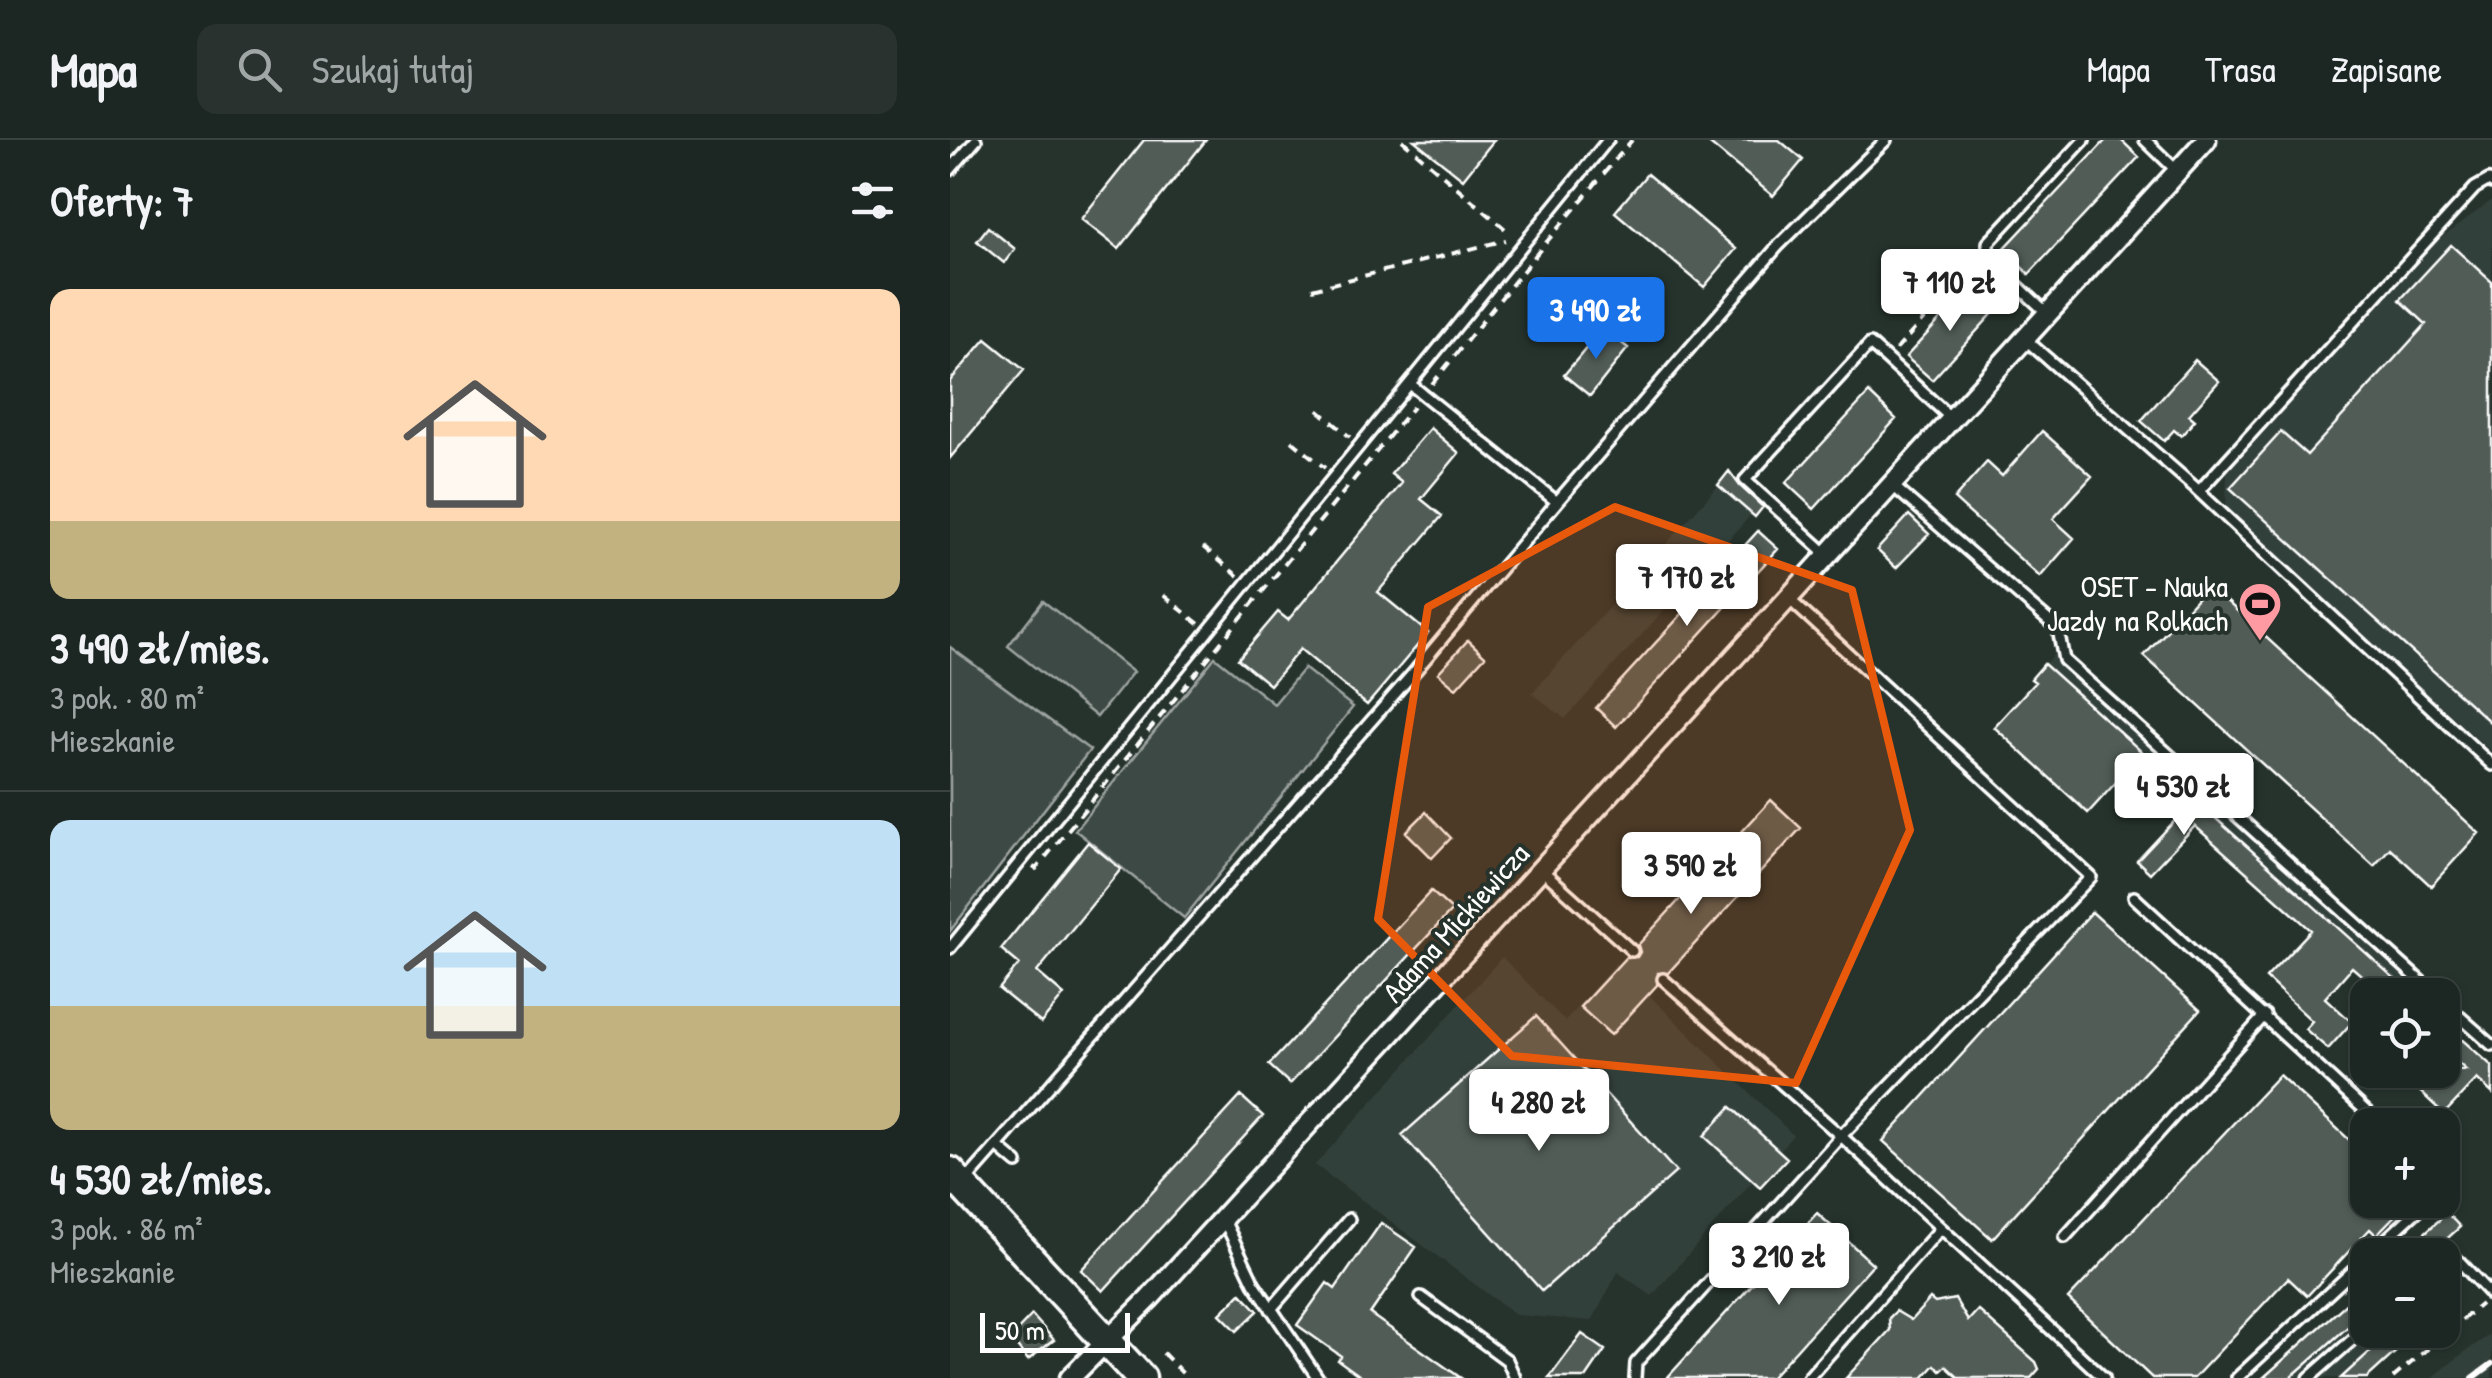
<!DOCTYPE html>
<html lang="pl">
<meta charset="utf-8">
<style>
body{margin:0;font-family:"Patrick Hand",sans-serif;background:#29322f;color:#f1f3f6;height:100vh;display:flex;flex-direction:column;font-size:38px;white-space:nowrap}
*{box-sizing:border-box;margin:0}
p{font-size:32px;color:#a0a5a5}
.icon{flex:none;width:55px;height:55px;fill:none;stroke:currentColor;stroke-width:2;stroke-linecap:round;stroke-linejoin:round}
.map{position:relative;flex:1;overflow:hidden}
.sheet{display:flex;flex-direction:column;background:#1c2622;width:950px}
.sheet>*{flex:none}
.buttons{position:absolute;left:1400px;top:838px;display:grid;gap:20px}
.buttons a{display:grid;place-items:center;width:110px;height:110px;border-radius:20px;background:#1c2622;box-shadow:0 2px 8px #0004,0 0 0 2px #3a4340;font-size:50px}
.scale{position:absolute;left:30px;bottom:25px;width:150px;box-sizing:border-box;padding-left:10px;border:5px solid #fff;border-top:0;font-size:28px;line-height:35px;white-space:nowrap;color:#fff;-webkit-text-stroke:8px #26332d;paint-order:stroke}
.price{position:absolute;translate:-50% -85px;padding:0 22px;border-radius:10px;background:#fff;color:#222;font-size:32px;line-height:65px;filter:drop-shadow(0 2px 5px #0008)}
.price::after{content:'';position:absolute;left:50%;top:60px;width:30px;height:22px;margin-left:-15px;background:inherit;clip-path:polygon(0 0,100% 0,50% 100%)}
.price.on{background:#1a73e8;color:#fff}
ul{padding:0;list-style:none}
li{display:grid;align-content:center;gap:20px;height:530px;padding:0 50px}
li+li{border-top:2px solid #3a4340}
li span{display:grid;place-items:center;height:310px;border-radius:20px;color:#555}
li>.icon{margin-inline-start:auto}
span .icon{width:180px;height:180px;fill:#fffc;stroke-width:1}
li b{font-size:42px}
h2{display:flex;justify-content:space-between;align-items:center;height:120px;padding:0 50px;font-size:42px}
header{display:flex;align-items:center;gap:60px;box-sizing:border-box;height:140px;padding:0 50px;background:#1c2622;border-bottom:2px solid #3a4340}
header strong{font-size:48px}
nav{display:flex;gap:55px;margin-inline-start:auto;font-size:35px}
.search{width:700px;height:90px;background:#29322f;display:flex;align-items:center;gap:25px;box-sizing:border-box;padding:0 35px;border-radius:20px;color:#a0a5a5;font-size:38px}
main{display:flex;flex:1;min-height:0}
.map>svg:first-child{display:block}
.built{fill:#333f3a}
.green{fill:#3e4944;stroke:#9ea4a2;stroke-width:2.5}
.building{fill:#515c57;stroke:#fff;stroke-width:2.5}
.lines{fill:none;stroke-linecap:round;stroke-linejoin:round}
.service-casing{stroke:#fff;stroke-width:16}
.minor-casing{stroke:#fff;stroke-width:25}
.primary-casing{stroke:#fff;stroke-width:35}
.path{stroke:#fff;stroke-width:4;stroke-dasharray:10 8;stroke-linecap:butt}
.service{stroke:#26332d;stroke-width:9}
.minor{stroke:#26332d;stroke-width:18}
.primary{stroke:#26332d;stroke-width:28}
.rail{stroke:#fff;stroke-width:6}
.marked{fill:#e8590c;fill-opacity:0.2;stroke:#e8590c;stroke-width:8;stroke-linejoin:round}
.labels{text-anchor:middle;stroke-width:8;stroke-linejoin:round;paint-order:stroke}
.poi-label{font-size:30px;fill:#fff;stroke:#26332d;text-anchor:end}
.street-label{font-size:30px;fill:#fff;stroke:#26332d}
</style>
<header>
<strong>Mapa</strong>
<div class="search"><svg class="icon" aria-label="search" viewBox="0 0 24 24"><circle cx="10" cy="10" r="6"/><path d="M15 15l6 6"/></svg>Szukaj tutaj</div>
<nav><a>Mapa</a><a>Trasa</a><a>Zapisane</a></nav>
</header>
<main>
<section class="sheet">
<h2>Oferty: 7<svg class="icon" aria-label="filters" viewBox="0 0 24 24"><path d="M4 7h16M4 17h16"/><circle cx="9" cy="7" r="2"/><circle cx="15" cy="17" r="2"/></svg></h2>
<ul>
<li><span style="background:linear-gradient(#ffd9b3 75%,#c2b280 0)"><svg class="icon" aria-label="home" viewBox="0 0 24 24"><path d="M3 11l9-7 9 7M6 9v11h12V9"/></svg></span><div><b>3 490 zł/mies.</b><p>3 pok. · 80 m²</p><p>Mieszkanie</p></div></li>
<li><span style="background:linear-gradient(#bfe0f5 60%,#c2b280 0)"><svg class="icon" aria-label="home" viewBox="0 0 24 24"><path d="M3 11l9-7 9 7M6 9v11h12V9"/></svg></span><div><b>4 530 zł/mies.</b><p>3 pok. · 86 m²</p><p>Mieszkanie</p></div></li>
</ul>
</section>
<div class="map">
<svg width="1542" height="1238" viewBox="0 0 1542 1238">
<rect width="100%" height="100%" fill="#26332d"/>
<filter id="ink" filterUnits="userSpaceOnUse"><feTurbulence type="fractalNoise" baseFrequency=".01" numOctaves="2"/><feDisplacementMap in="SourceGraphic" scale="20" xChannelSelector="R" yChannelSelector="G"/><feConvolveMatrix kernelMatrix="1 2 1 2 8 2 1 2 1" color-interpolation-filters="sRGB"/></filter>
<g filter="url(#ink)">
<!-- built -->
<path class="built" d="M1542,60V612L1276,371L1277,333L1486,102Z
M778,335L810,365L615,579L582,553Z
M1104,514L1123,533L1480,855H1434L1081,539Z
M552,817L615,881L666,823L843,995L702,1156L668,1132L642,1181L566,1175L365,1025Z
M1417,1144L1418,1190H1431L1449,1209L1417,1238H1313Z
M1542,1193V1238H1482L1512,1214Z"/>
<!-- green -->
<path class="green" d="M93,461L183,532L147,577L58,506Z
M0,507L140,610L0,791Z
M265,517L324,564L354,528L403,567L234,778L125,690Z"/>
<!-- building -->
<path class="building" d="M194,0H256L169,109L131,79Z
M464,0H544L513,39Z
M755,0H829L853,20L823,56Z
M1156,0H1171L1189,17L1079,134L1053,110Z
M697,34L786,109L754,147L665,72Z
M38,87L65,109L54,123L27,101Z
M1501,105L1542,142V584L1280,348L1331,292L1357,315L1476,184L1450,160Z
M1018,149L1044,172L982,240L956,217Z
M653,188L678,208L640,256L614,235Z
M36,199L74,230L0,318V241Z
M1245,220L1269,241L1239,275L1245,280L1231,296L1224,290L1214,301L1191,281Z
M919,253L946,279L864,369L836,343Z
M480,288L509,313L471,359L492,376L428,452L478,493L417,565L350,509L320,545L288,519L328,472L338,480L452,343L441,334Z
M1092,291L1142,336L1103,379L1124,398L1090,437L1004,359L1037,322L1052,336Z
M779,331L790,346L813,367L805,377L768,345Z
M959,375L979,394L946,428L927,410Z
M808,391L828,409L666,587L646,568Z
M1259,445L1529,693L1481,746L1440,708L1424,726L1194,516Z
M518,500L535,516L506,548L488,533Z
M1094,524L1243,658L1463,855H1434L1402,827L1375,858L1402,882L1378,909L1355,889L1362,881L1316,838L1361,790L1245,686L1200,733L1187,721L1231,674L1180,627L1138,673L1044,587L1085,542L1081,539Z
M821,660L851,688L718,833H708L707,845L661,895L630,867L676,817H687L690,812L688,805Z
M476,672L501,698L482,718L456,692Z
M138,702L171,729L87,832L114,855L91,883L49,849L69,824L51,809Z
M481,751L502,770L340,944L319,925Z
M1142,772L1250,870L1042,1099L933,1001Z
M586,876L726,1032L592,1151L452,995Z
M1508,896L1542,926V953L1527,939L1494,974L1447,930H1516L1494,911Z
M1329,935L1418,1017V1060H1460L1426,1095L1420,1089L1357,1156L1338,1138L1244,1238H1202L1118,1159Z
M291,956L313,976L153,1151L131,1130Z
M781,967L837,1018L810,1047L754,996Z
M867,1073L923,1124L846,1210L820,1238H717Z
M1497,1073L1510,1087L1479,1115H1450Z
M431,1083L466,1107L420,1174L511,1238H413L388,1220L391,1216L347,1185L377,1143L385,1149Z
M1418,1144V1169L1340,1238H1313Z
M291,1153L308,1171L287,1191L270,1174Z
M980,1159L985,1163L1005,1159L1018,1181L1028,1170L1086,1222L1089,1229L1081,1238H1009L996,1226L991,1231L985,1225L973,1238H896L940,1190L939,1178L946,1171L961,1180Z
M82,1175L104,1200L78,1220L60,1198Z
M632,1194L655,1210L636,1238H599Z
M1437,1196L1449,1209L1417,1238H1391Z"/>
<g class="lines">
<defs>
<path id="service" d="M1195,0L1227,31
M0,30L26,0
M1097,173L1038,118V103L1134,0
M1075,199L1249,351L1525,48L1539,40L1542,43
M460,244L607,362L828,106L936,0
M942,345L1108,489L1114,520L1486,855
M1246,349L1542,625
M878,415L795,340L920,204L1002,279
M592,730L682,811
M1184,757L1431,985
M0,808L658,0
M713,839L891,996L1154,1238
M1492,861L1542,905
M47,1006L67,1023
M15,1042L466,530L607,362
M1492,1042L1495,1045L1492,1047
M273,1078L304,1143L368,1238
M1115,1097L1315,875
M1419,1115L1479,1060
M1492,1127L1509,1121L1542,1156
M471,1157L557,1220L565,1238
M321,1169L399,1079
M685,1238L686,1223L891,996L1141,737L838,458
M858,1238L991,1088
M1287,1238L1418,1117
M1359,1238L1418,1186"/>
<path id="minor" d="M120,1238L199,1159L1256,0"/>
<path id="primary" d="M0,1032L191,1238"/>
</defs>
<!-- service casing -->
<use href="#service" class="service-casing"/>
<!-- minor casing -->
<use href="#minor" class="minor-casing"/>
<!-- primary casing -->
<use href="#primary" class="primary-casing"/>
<!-- path -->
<path class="path" d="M452,0L561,94
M584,117L682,0
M362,149L556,100
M946,210L1026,121
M482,244L584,117L583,115
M368,270L400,297
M342,301L375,328
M253,407L288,436
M213,455L249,484
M83,727L86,729L463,267
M213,1213L237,1238
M1443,1238L1531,1164"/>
<!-- service -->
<use href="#service" class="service"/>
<!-- minor -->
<use href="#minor" class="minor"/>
<!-- primary -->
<use href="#primary" class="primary"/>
<!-- rail -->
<path class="rail" d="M1523,1238L1542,1224"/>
</g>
</g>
<!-- marked area -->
<path class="marked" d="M665,367L902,450L960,690L846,943L562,916L428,779L478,467Z"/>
<!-- icons -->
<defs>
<symbol id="stadium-pin" viewBox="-11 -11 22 30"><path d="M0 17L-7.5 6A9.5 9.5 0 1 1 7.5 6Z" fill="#ff9aa2" stroke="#26332d"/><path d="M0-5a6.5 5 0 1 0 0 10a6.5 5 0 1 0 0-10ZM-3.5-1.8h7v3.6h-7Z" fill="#111"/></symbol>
</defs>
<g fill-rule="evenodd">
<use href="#stadium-pin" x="1285" y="439" width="50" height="68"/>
</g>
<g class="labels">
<!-- poi labels -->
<g class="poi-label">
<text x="1278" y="457">OSET - Nauka<tspan x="1278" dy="34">Jazdy na Rolkach</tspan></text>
</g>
<!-- street labels -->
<g class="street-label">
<text transform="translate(506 783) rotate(-48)" y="10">Adama Mickiewicza</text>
</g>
</g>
</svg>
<div class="buttons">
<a><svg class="icon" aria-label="locate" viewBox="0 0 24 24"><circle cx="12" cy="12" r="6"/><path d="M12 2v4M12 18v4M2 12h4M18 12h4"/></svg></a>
<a>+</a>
<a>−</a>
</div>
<div class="scale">50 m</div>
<b class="price" style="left:1000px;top:194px">7 110 zł</b>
<b class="price on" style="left:646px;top:222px">3 490 zł</b>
<b class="price" style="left:737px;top:489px">7 170 zł</b>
<b class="price" style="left:1234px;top:698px">4 530 zł</b>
<b class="price" style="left:741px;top:777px">3 590 zł</b>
<b class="price" style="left:589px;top:1014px">4 280 zł</b>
<b class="price" style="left:829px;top:1168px">3 210 zł</b>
</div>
</main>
